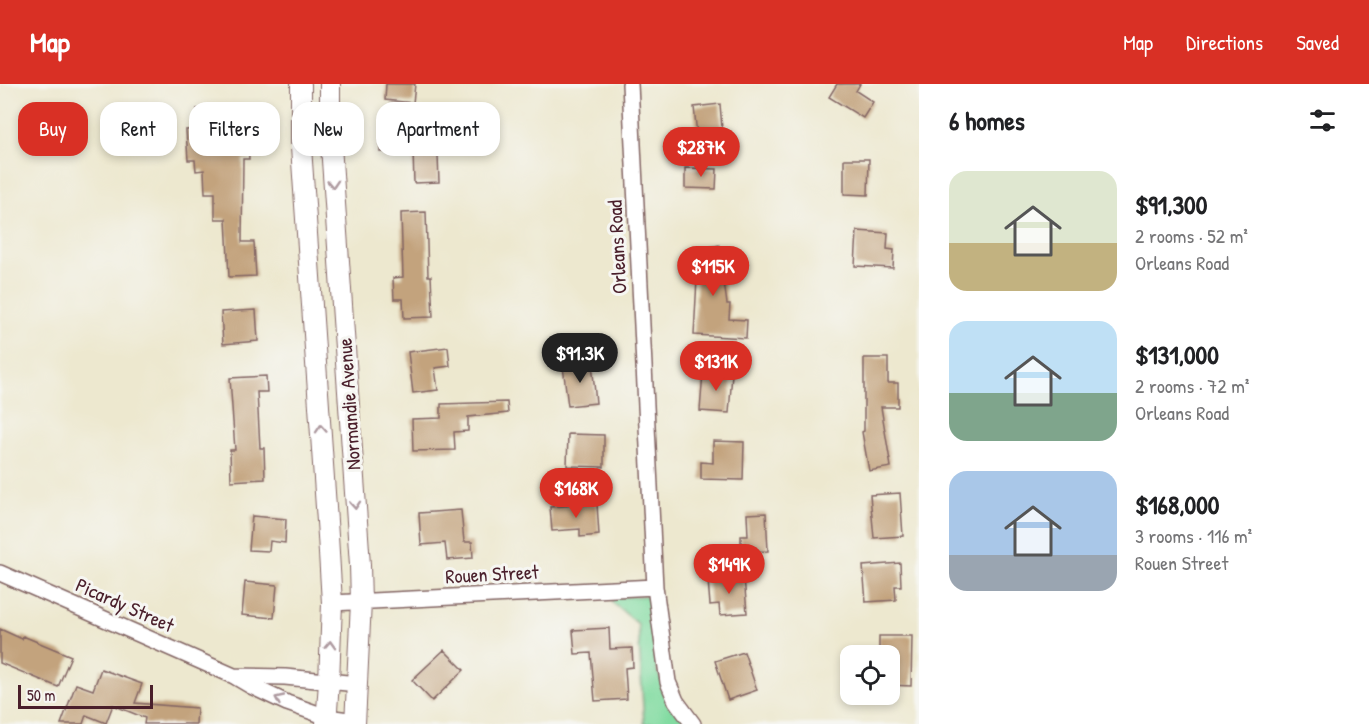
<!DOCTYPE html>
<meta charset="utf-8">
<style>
body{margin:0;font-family:"Patrick Hand",sans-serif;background:#f6f6f6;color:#202124;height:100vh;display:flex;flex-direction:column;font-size:22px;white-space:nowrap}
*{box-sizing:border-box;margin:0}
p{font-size:20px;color:#757577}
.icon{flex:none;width:33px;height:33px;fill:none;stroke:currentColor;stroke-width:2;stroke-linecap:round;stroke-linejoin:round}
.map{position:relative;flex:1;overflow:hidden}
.drawer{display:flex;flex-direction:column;background:#fff;width:450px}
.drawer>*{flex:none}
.banner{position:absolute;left:18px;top:18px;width:570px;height:54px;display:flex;gap:12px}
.controls{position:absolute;left:840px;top:561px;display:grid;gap:12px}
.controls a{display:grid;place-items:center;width:60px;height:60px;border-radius:12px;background:#fff;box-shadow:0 3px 9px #0003;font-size:30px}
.scale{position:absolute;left:18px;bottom:15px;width:135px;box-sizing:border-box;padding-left:6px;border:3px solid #4a1f2b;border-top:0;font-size:16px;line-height:21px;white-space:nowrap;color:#4a1f2b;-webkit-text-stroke:4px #f6f6f2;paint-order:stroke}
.price{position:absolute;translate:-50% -51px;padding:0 14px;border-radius:21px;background:#d93025;color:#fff;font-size:20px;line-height:39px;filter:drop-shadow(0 2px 3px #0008)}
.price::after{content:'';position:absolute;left:50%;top:36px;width:18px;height:14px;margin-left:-9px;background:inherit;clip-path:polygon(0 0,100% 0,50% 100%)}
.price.on{background:#222;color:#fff}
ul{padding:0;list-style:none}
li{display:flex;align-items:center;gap:18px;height:150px;padding:0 30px}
li span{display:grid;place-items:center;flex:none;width:168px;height:120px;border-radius:18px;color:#555}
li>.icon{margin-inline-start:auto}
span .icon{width:72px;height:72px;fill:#fffc;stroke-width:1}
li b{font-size:26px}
h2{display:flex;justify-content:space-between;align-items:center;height:72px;padding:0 30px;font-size:26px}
.tag{padding:0 21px;border-radius:18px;background:#fff;box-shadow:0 3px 9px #0003;font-size:21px;line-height:54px}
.tag.on{background:#d93025;color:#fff}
header{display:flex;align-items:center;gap:36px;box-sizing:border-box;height:84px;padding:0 30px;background:#d93025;color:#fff}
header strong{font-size:28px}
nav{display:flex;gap:33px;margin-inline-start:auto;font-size:21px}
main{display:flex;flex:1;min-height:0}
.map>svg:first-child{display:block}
.green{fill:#82dba1;stroke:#667d66;stroke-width:1.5}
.building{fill:#c3a37d}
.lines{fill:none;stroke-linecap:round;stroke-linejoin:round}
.minor-casing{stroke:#836564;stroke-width:18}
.tertiary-casing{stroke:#836564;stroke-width:22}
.minor{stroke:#fff;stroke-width:15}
.tertiary{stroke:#fff;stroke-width:20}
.oneway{stroke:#ae9aa0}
.labels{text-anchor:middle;stroke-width:6;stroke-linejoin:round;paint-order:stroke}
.street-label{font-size:20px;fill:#4a1f2b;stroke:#f6f6f2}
</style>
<header>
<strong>Map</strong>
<nav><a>Map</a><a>Directions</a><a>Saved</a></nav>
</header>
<main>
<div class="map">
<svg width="919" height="640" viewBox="0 0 919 640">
<rect width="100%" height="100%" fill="#f6f6f2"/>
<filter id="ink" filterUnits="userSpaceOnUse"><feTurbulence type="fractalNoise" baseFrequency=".0167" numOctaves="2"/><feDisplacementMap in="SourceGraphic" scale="12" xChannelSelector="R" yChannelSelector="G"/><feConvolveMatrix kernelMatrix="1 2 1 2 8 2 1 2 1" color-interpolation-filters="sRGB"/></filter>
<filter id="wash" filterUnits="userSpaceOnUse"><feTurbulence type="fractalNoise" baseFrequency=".008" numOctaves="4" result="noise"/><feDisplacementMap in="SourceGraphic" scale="24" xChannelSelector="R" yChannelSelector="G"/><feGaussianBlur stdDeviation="1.35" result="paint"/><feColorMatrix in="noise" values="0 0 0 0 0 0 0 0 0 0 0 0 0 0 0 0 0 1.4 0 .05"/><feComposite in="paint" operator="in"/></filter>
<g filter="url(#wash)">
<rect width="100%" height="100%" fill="#ede8cf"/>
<!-- green -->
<path class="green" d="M652,511L657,587L674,621L691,640H644L638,540L613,519L612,514Z"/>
<g id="blocks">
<!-- building -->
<path class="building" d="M386,0H415L413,19L385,16Z
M837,0H860L856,7L873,18L863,34L829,13Z
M720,20L723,57L698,60L694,23Z
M246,22L249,75H243L242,158H254L256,192L229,193L226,135H215V109H205L204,86L196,87L195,76H188L186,46L198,45L197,25Z
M437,47L439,98L414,99L413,67L380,68V50Z
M844,75H869L868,111L844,110Z
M685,84L717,85L716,105L685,104Z
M426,128L428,192H431L433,233L404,234L403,215H394L393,194L403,193L401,129Z
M857,147L888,149L887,165L894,166L893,184L855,182Z
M719,161L727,220H730L729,235L747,236L746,254L694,251L697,195L694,196L690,166Z
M256,226L258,257L223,260L221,228Z
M448,263L450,282L435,284L438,306L413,309L408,268Z
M864,274H888V299H898V323H881L891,383L869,387L862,348L864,347Z
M592,279L596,319L568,322L563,282Z
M703,288L732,290L729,329L700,327Z
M266,292L267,308H257L260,364H264L265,395L231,397L230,366H235L230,294Z
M507,318L508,329L468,333V347L454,348L455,366L413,367L412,335L441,334V320Z
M568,350L604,351V383L567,382Z
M713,357L744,358L743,396L701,395V378L713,379Z
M900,409L903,452L874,454L870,411Z
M597,420L599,451L580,453V445L552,447L550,423Z
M461,426L464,458H472L473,474L447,476L445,459L421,461L419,429Z
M766,429L768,467L741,468V452H748L747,430Z
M252,432L286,435L285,459L270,457L269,467L249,466Z
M900,479L901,502H895L896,516L866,518L863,482Z
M744,493L747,529L720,531L719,520L710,521L708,496Z
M245,498L277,501L274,534L242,531Z
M609,544L610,565L632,564L633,583L625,584L627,615L595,617L591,569L575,570L573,546Z
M0,545L22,555L23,552L71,572L58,603L0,579Z
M879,552H912L911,602L890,601V572H879Z
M444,566L464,586L432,617L412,596Z
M744,568L757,606L728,616L715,577Z
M101,585L142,600L135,619L197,624L196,640H144L145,634L113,621L106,639L86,631L83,640H61L76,600L93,606Z"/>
</g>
</g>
<g filter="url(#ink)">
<use href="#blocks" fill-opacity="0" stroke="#836564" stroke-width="1.5"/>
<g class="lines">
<defs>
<path id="minor" d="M630,0L655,503L668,598L676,617L693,640
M0,489L234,592L251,602L287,619L327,633L355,637
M332,519L655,503
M234,592L285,593L358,600"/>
<path id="tertiary" d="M301,0V63L328,452L332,519L329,598L326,640
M330,0V47L360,481L361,518L355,640"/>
</defs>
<!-- minor casing -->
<use href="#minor" class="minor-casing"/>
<!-- tertiary casing -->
<use href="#tertiary" class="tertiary-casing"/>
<!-- minor -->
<use href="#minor" class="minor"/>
<!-- tertiary -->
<use href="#tertiary" class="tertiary"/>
</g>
<!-- one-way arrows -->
<defs><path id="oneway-chevron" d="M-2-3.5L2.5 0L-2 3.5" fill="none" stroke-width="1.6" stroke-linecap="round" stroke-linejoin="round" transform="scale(1.5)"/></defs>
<g class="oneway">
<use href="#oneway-chevron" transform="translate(333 100) rotate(86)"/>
<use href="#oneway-chevron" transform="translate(321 345) rotate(-94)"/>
<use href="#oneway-chevron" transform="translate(355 421) rotate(86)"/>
<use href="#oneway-chevron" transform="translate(330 561) rotate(-88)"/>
<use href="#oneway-chevron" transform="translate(279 615) rotate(-155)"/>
</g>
</g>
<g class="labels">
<!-- street labels -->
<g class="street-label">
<text transform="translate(617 163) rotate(-93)" y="7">Orleans Road</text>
<text transform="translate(349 320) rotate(-94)" y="7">Normandie Avenue</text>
<text transform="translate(492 490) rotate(-3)" y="7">Rouen Street</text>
<text transform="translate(125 521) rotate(24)" y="7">Picardy Street</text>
</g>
</g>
</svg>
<div class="controls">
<a><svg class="icon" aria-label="locate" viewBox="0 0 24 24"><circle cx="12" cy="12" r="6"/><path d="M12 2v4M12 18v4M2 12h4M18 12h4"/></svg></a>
</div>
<div class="scale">50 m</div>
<b class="price" style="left:701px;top:94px">$287K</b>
<b class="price" style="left:713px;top:213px">$115K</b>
<b class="price on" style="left:580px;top:300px">$91.3K</b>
<b class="price" style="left:716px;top:308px">$131K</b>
<b class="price" style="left:576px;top:435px">$168K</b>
<b class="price" style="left:729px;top:511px">$149K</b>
<div class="banner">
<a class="tag on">Buy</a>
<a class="tag">Rent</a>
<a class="tag">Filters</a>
<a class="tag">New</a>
<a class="tag">Apartment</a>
</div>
</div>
<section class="drawer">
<h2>6 homes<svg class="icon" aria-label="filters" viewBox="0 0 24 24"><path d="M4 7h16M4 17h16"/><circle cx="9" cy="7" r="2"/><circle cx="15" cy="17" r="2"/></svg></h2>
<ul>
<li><span style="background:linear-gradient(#dfe7d0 60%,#c2b280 0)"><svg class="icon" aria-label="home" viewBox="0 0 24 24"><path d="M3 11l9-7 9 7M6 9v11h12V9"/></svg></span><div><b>$91,300</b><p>2 rooms · 52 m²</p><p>Orleans Road</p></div></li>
<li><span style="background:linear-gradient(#bfe0f5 60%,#7fa58c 0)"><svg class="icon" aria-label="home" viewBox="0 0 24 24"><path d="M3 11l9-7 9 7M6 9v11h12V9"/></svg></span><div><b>$131,000</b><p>2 rooms · 72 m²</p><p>Orleans Road</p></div></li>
<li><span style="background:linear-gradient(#a9c7e8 70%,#9aa5b1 0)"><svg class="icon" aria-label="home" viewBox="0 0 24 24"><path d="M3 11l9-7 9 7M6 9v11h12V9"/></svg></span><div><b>$168,000</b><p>3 rooms · 116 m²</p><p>Rouen Street</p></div></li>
</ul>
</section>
</main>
